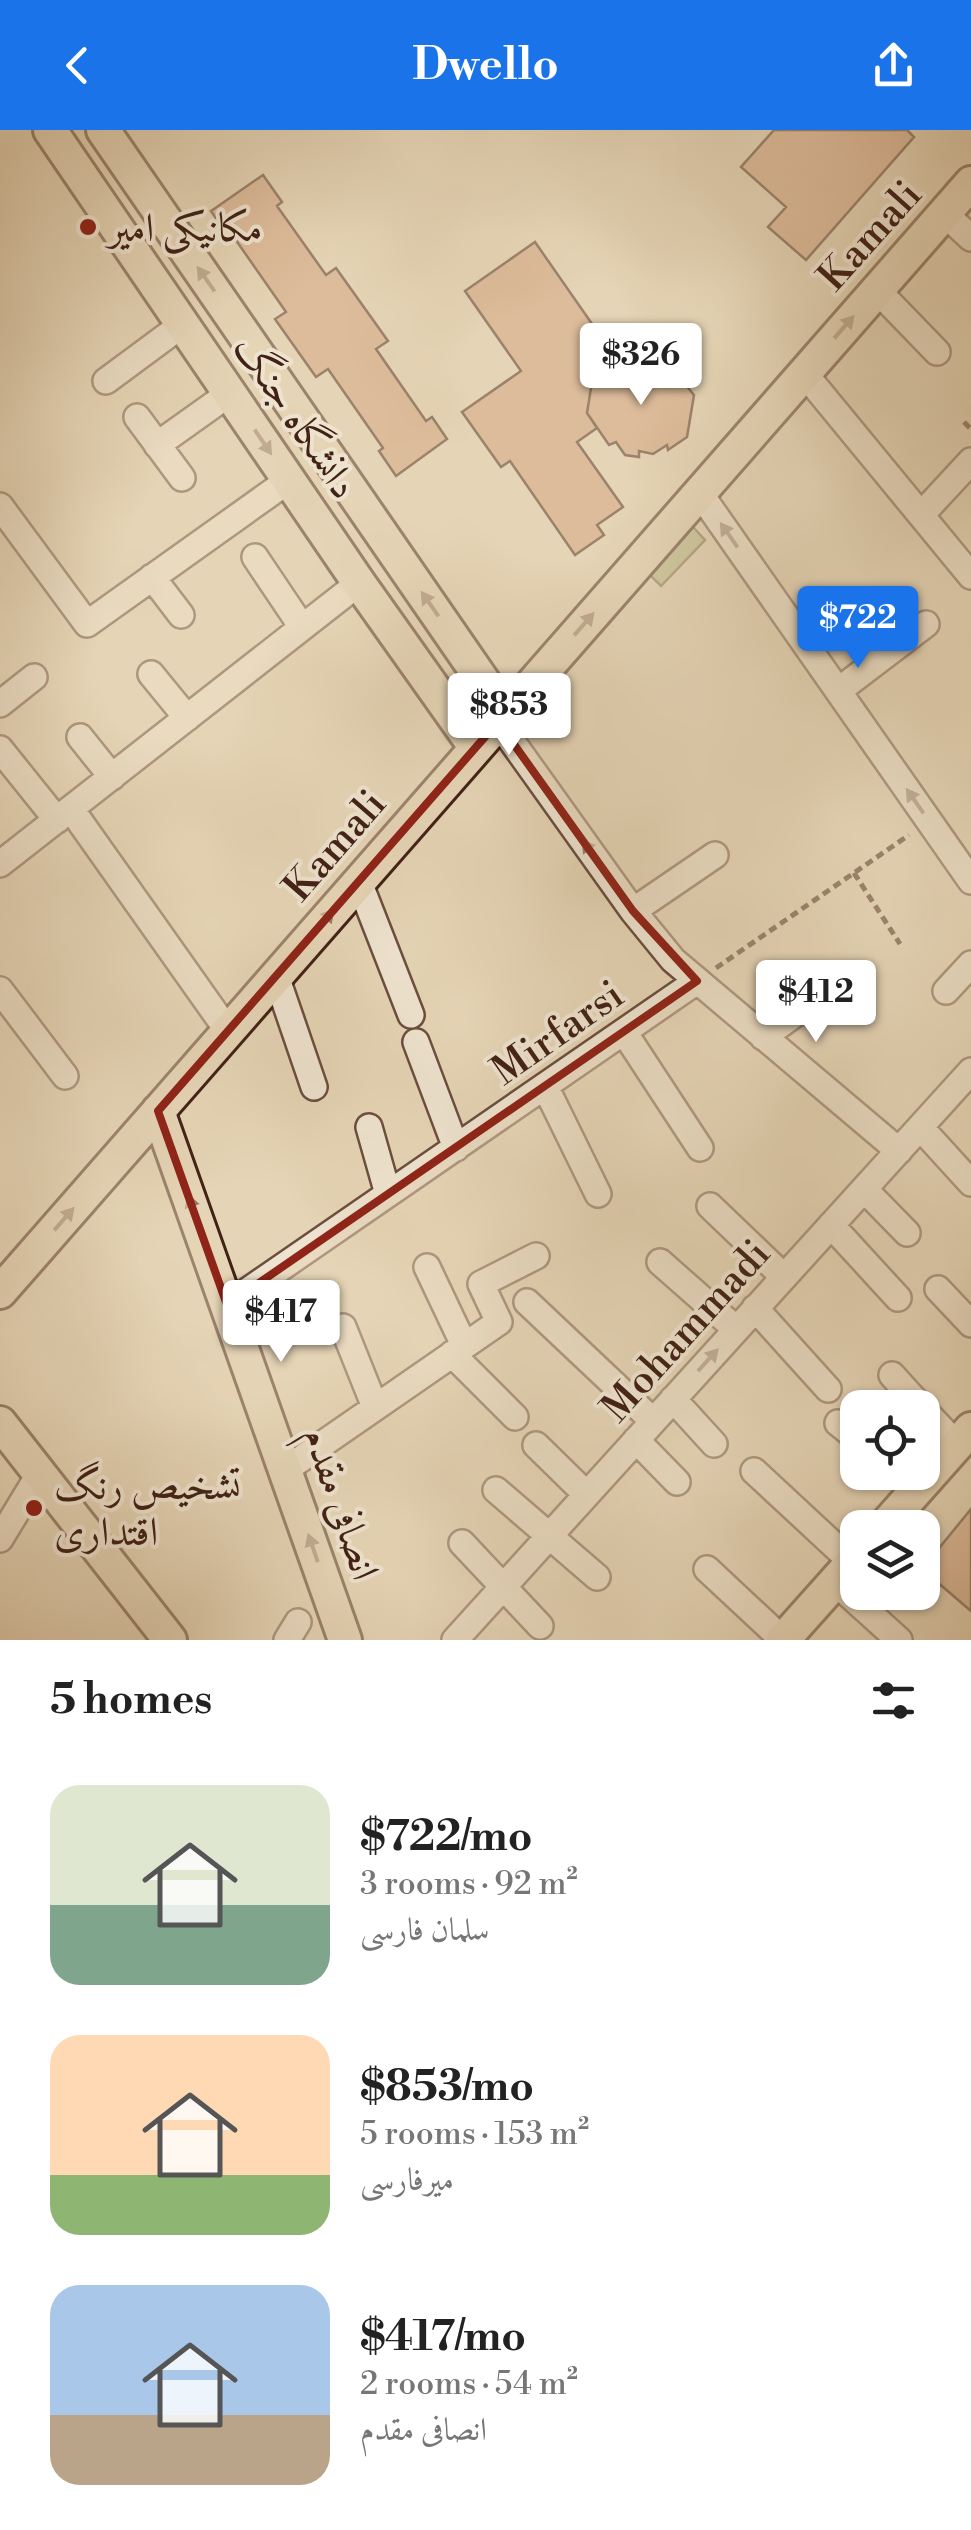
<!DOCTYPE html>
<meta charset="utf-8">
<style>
body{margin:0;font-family:"Libre Bodoni",Amiri,serif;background:#f6f6f6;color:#222;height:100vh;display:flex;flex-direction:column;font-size:38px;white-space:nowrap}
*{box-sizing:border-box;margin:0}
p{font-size:32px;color:#767676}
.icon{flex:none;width:55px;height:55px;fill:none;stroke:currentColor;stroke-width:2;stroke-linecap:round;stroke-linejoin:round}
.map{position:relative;height:1510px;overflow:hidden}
.sheet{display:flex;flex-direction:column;background:#fff;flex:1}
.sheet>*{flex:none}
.controls{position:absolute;left:840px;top:1260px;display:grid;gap:20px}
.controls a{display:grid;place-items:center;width:100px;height:100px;border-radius:20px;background:#fff;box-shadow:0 2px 8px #0004;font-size:50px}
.price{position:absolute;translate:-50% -85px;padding:0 22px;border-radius:10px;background:#fff;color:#222;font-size:32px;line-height:65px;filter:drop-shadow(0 2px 5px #0008)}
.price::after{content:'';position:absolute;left:50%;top:60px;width:30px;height:22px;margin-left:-15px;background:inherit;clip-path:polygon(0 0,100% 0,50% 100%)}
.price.selected{background:#1a73e8;color:#fff}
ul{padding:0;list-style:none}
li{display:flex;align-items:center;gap:30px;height:250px;padding:0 50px}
li span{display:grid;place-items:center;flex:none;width:280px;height:200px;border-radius:30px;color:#555}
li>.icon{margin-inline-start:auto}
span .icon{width:120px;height:120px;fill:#fffc;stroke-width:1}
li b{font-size:42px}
h2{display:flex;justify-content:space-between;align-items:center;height:120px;padding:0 50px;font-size:42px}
header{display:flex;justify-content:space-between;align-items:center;height:130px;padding:0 50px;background:#1a73e8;color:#fff;font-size:45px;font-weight:700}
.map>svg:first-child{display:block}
.green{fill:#b7bc8b;stroke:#7c6f50;stroke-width:2.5}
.building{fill:#d39f7d;stroke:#422216;stroke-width:2.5}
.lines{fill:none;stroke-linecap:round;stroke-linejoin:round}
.minor-casing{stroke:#6b4e3e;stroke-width:30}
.major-casing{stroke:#422216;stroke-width:38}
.path{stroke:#422216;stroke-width:5;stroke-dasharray:8 5;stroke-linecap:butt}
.minor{stroke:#eee3cf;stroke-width:25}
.major{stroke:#e5d4b5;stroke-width:32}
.oneway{fill:#947b66}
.oneway2{fill:#988272}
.marked{fill:none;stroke:#8f2418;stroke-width:8;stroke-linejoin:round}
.poi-dot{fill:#8f2418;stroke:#eee3cf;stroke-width:4}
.labels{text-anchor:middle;stroke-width:8;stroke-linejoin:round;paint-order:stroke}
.poi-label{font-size:40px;fill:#422216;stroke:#eee3cf;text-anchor:start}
.street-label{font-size:40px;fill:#422216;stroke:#eee3cf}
</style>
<header><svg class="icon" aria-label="back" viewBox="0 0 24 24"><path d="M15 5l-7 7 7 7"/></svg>Dwello<svg class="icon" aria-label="share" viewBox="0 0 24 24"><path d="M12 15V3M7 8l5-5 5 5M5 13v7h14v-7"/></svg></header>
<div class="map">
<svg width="971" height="1510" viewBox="0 0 971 1510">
<rect width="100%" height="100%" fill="#e5d4b5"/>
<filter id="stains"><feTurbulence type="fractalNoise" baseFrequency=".002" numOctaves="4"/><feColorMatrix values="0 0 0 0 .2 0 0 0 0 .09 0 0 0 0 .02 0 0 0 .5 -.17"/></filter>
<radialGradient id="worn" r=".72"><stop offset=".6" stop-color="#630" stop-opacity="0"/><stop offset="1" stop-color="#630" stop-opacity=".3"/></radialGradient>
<!-- green -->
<path class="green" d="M693,397L705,410L661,456L650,445Z"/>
<!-- building -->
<path class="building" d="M774,0H907L914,7L806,130L768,97L786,77L741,37Z
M263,45L282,72L277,76L326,145L336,138L388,211L376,219L426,291L432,287L447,309L396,346L379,321L383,318L328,239L316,247L275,189L286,182L233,106L230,109L211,81Z
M535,112L622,237L591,258L587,283L597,298L577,312L623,377L597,395L604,405L575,425L510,331L501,337L462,282L521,241L465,161Z
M638,228L669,238L677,253L681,249L694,265L687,307L668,320L667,315L653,324L639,321V327L625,325L616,312L609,315L587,283L591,258L626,231L629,235Z
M971,1379V1481L922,1439Z"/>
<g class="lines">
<defs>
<path id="minor" d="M945,84L971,108
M877,160L937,222
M804,243L971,446
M106,251L183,194
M137,287L182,348
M157,315L230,263
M699,362L971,751
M0,376L87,494L289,350
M921,385L971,331
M255,427L302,497
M152,447L181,485
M151,544L187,588
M838,561L926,494
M0,574L34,547
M498,592L633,781L673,830L899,1021
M80,607L112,647
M0,619L57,690
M71,679L228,901
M0,734L359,453
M359,752L411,885
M633,781L715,725
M276,846L314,957
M0,860L65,946
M946,861L971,834
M624,902L700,1018
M763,907L831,858
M416,912L456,1018
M545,956L598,1064
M369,997L388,1064
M920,997L971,1053
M864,1059L907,1103
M710,1076L784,1147
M831,1095L898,1168
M660,1132L736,1199
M427,1137L464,1215
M938,1159L971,1194
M527,1172L653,1291
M227,1175L697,851
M755,1178L828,1259
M343,1197L375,1277
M452,1224L515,1287
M892,1245L922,1278
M673,1269L714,1314
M922,1278L957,1315
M838,1293L858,1309
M636,1310L677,1352
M536,1315L586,1364
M285,1340L499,1192L481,1154L536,1126
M754,1341L852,1432
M895,1342L916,1360
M496,1360L597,1447
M0,1409L40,1343
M462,1413L540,1496
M707,1439L783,1510
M835,1452L899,1510
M287,1510L298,1492
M455,1510L971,941"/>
<path id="major" d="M50,0L359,453L476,618
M103,0L505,583
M158,981L345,1510
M0,1162L971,53
M0,1293L170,1510
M883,1398L971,1299
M783,1510L858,1426"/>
</defs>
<!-- minor casing -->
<use href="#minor" class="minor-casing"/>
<!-- major casing -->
<use href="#major" class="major-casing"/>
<!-- path -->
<path class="path" d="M964,292L971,299
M854,743L900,814
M716,838L909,705"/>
<!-- minor -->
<use href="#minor" class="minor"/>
<!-- major -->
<use href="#major" class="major"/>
</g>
<!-- one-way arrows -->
<defs><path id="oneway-solid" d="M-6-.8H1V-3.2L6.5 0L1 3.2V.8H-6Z" transform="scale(2.5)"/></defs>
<g class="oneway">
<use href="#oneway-solid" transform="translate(206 149) rotate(-125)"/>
<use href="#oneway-solid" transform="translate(844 197) rotate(-49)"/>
<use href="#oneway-solid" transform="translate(263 312) rotate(56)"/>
<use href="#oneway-solid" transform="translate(430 474) rotate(-125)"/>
<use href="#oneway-solid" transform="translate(584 494) rotate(-49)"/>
<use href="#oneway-solid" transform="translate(324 791) rotate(-49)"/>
<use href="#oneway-solid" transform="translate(193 1079) rotate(-109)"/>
<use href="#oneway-solid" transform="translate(64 1089) rotate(-49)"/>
<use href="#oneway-solid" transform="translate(313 1418) rotate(-109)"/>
</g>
<g class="oneway2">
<use href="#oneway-solid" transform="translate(729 405) rotate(-125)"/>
<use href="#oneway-solid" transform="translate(915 671) rotate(-125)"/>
<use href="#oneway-solid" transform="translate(591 722) rotate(-126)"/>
<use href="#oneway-solid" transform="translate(708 1230) rotate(-48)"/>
</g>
<!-- marked area -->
<path d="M0 0H971V1510H0ZM498,592L633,781L697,851L227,1175L158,981Z" fill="#e5d4b5" fill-opacity=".55" fill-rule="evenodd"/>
<path class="marked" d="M498,592L633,781L697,851L227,1175L158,981Z"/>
<!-- markers -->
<g class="poi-dot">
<circle cx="88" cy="97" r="10"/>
<circle cx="34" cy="1378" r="10"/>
</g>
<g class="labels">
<!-- poi labels -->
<g class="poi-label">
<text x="108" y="111">مکانیکی امیر</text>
<text x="54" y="1369">تشخیص رنگ<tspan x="54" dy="46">اقتداری</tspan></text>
</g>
<!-- street labels -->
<g class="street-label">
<text transform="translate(869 105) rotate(-48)" y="14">Kamali</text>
<text transform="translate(297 286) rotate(56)" y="14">دانشگاه جنگ</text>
<text transform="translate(334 715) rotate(-49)" y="14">Kamali</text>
<text transform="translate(557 902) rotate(-35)" y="14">Mirfarsi</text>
<text transform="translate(685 1200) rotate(-48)" y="14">Mohammadi</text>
<text transform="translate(342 1373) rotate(71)" y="14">انصافی مقدم</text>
</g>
</g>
<rect width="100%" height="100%" filter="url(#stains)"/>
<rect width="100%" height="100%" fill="url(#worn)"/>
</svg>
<div class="controls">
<a><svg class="icon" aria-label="locate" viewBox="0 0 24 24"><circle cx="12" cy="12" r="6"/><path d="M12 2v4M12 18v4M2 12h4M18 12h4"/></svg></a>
<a><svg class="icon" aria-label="layers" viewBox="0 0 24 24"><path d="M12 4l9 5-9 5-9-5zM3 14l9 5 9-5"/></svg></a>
</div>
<b class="price" style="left:641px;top:278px">$326</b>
<b class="price selected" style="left:858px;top:541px">$722</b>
<b class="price" style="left:509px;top:628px">$853</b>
<b class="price" style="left:816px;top:915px">$412</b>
<b class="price" style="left:281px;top:1235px">$417</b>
</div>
<section class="sheet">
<h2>5 homes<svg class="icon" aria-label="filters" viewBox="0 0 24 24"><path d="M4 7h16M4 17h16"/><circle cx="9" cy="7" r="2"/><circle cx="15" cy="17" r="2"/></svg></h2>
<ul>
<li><span style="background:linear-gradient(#dfe7d0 60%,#7fa58c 0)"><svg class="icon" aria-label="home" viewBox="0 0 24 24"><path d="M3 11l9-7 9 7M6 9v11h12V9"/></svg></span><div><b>$722/mo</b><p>3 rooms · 92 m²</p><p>سلمان فارسی</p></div></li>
<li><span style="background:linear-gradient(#ffd9b3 70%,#8fb573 0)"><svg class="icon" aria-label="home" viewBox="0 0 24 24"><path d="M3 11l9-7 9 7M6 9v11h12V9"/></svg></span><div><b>$853/mo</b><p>5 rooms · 153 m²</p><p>میرفارسی</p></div></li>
<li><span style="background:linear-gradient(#a9c7e8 65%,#b9a48a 0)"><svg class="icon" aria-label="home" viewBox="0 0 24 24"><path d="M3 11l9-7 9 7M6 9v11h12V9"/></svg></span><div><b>$417/mo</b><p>2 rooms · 54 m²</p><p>انصافی مقدم</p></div></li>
</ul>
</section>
